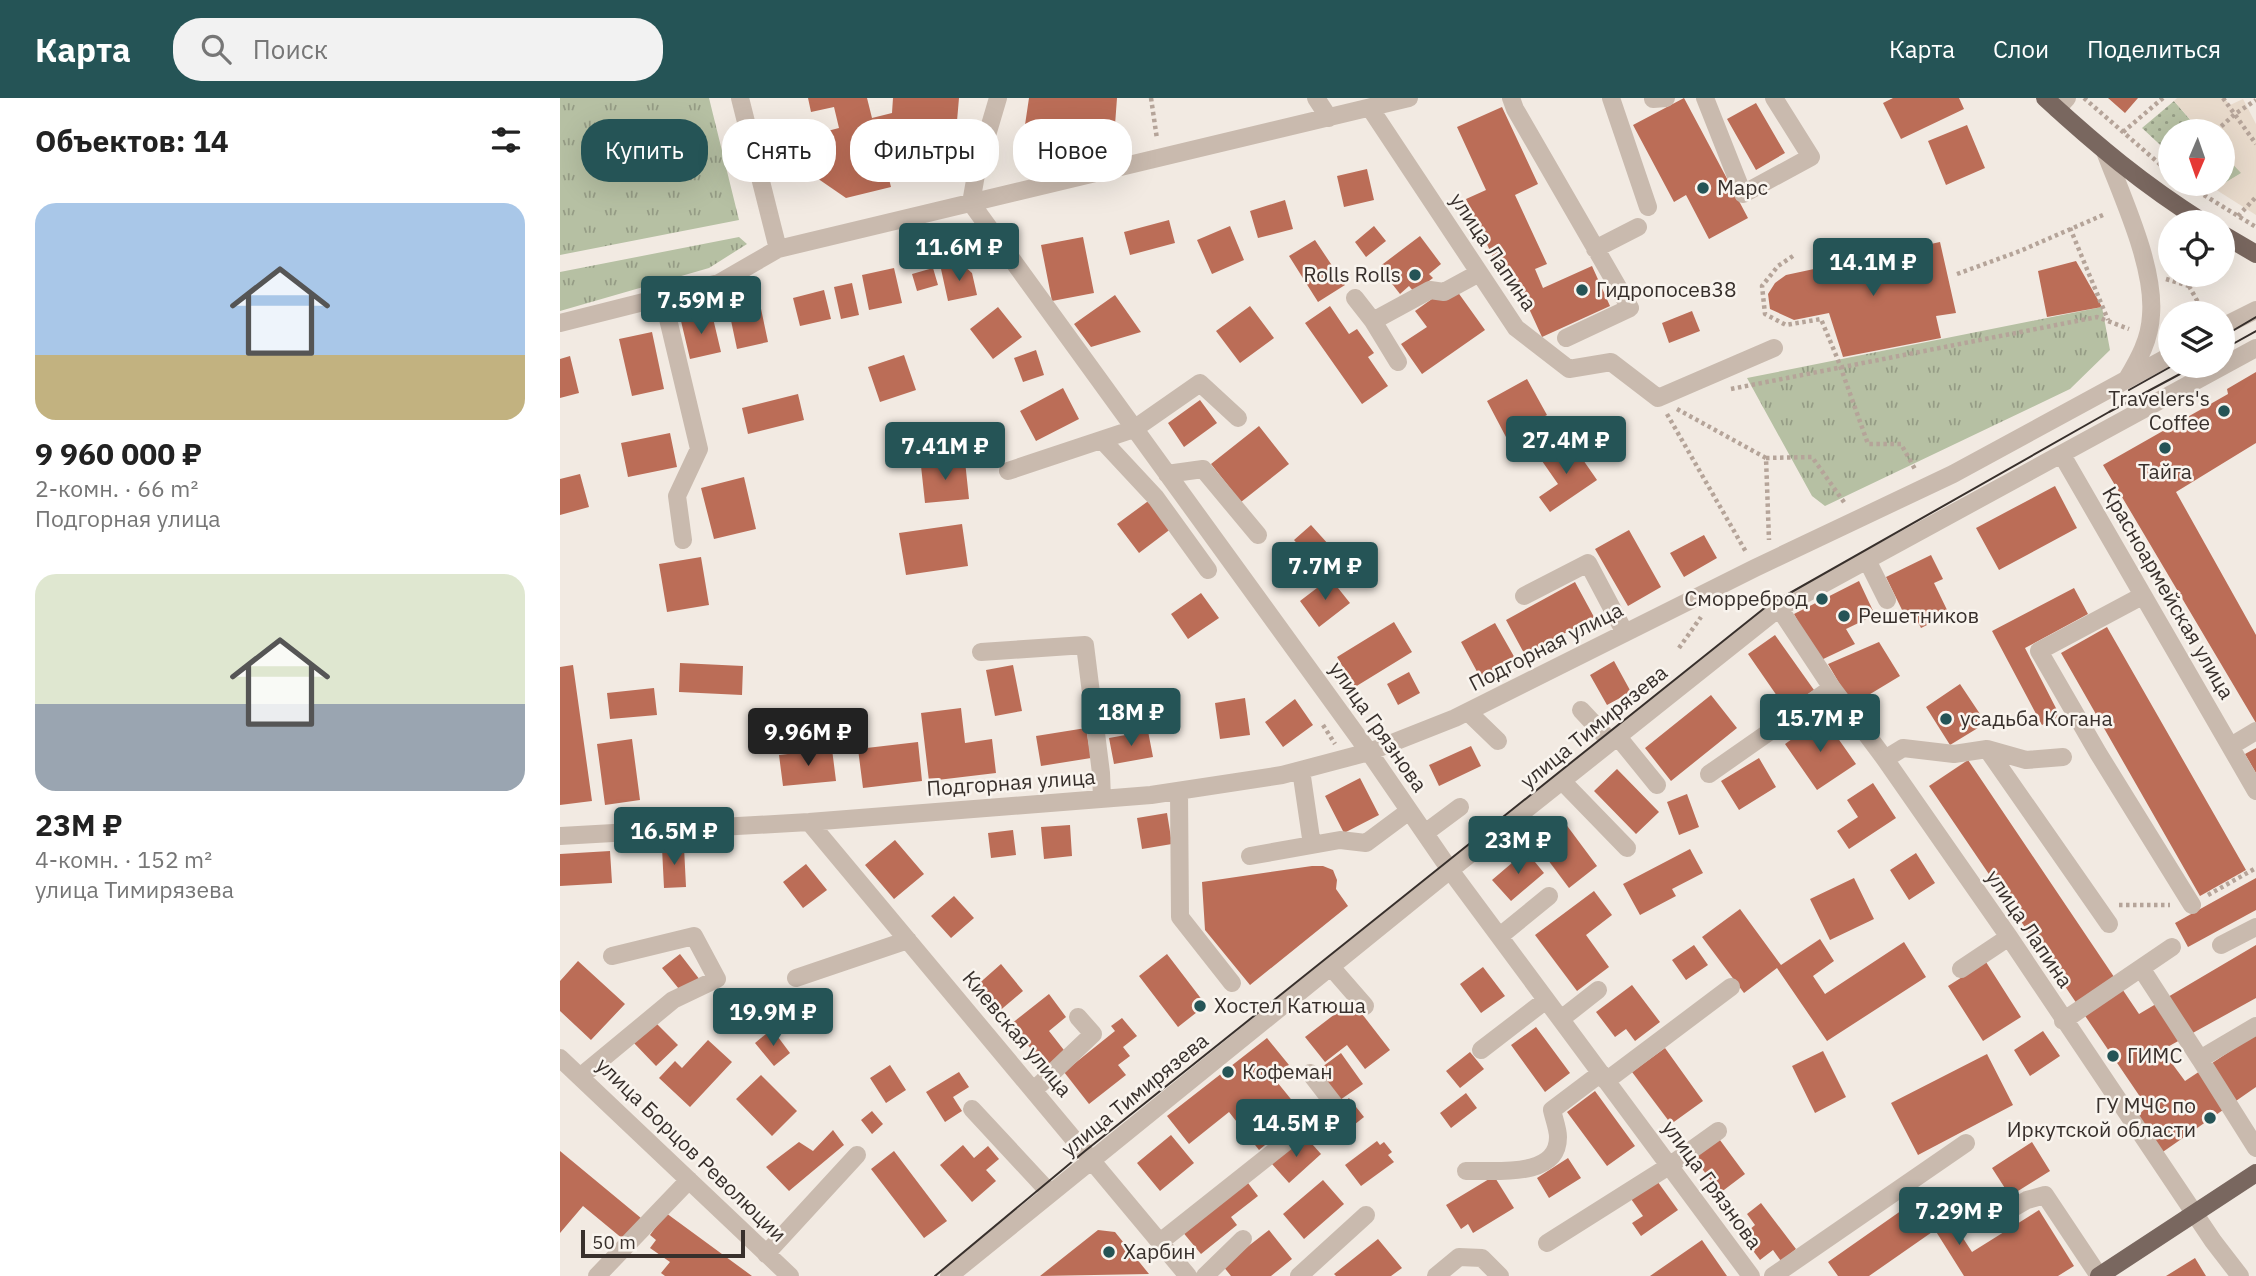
<!DOCTYPE html>
<html lang="ru">
<meta charset="utf-8">
<style>
body{margin:0;font-family:"IBM Plex Sans",sans-serif;background:#f2f2f2;color:#222;height:100vh;display:flex;flex-direction:column;font-size:26px;white-space:nowrap}
*{box-sizing:border-box;margin:0}
p{font-size:23px;color:#767676}
.icon{flex:none;width:38px;height:38px;fill:none;stroke:currentColor;stroke-width:2;stroke-linecap:round;stroke-linejoin:round}
.map{position:relative;flex:1;overflow:hidden}
.details{display:flex;flex-direction:column;background:#fff;width:560px}
.details>*{flex:none}
.top-card{position:absolute;left:21px;top:21px;width:665px;height:63px;display:flex;gap:14px}
.needle{width:46px;rotate:182deg}
.controls{position:absolute;left:1598px;top:21px;display:grid;gap:14px}
.controls a{display:grid;place-items:center;width:77px;height:77px;border-radius:50%;background:#fff;box-shadow:0 7px 28px #0002;font-size:35px}
.scale{position:absolute;left:21px;bottom:18px;width:164px;box-sizing:border-box;padding-left:7px;border:4px solid #38302c;border-top:0;font-size:19px;line-height:24px;white-space:nowrap;color:#38302c;-webkit-text-stroke:5px #f9f4ee;paint-order:stroke}
.price{position:absolute;translate:-50% -60px;padding:0 16px;border-radius:7px;background:#255456;color:#fff;font-size:23px;line-height:46px;filter:drop-shadow(0 2px 4px #0008)}
.price::after{content:'';position:absolute;left:50%;top:42px;width:21px;height:16px;margin-left:-10px;background:inherit;clip-path:polygon(0 0,100% 0,50% 100%)}
.price.current{background:#222;color:#fff}
ul{padding:0;list-style:none}
li{display:grid;align-content:center;gap:14px;height:371px;padding:0 35px}
li span{display:grid;place-items:center;height:217px;border-radius:21px;color:#555}
li>.icon{margin-inline-start:auto}
span .icon{width:126px;height:126px;fill:#fffc;stroke-width:1}
li b{font-size:30px}
h2{display:flex;justify-content:space-between;align-items:center;height:84px;padding:0 35px;font-size:30px}
.pill{padding:0 24px;border-radius:28px;background:#fff;box-shadow:0 7px 28px #0002;font-size:24px;line-height:63px}
.pill.current{background:#255456;color:#fff}
header{display:flex;align-items:center;gap:42px;box-sizing:border-box;height:98px;padding:0 35px;background:#255456;color:#fff}
header strong{font-size:33px}
nav{display:flex;gap:38px;margin-inline-start:auto;font-size:24px}
.search{width:490px;height:63px;background:#f2f2f2;display:flex;align-items:center;gap:18px;box-sizing:border-box;padding:0 24px;border-radius:28px;color:#767676;font-size:26px}
main{display:flex;flex:1;min-height:0}
.map>svg:first-child{display:block}
.grass{fill:url(#grass-dots)}
.park{fill:url(#park-tufts)}
.plaza{fill:#e8dacb}
.building{fill:#bb6d57}
.lines{fill:none;stroke-linecap:round;stroke-linejoin:round}
.path{stroke:#b5a499;stroke-width:4.5;stroke-dasharray:3.5 3.5;stroke-linecap:butt}
.minor{stroke:#c9baae;stroke-width:18}
.major{stroke:#79675f;stroke-width:18}
.tram{stroke:#38302c;stroke-width:2}
.poi-dot{fill:#255456;stroke:#f9f4ee;stroke-width:2.5}
.labels{text-anchor:middle;stroke-width:5;stroke-linejoin:round;paint-order:stroke}
.poi-label{font-size:21px;fill:#38302c;stroke:#f9f4ee;text-anchor:start}
.street-label{font-size:21px;fill:#38302c;stroke:#f9f4ee}
</style>
<header>
<strong>Карта</strong>
<div class="search"><svg class="icon" aria-label="search" viewBox="0 0 24 24"><circle cx="10" cy="10" r="6"/><path d="M15 15l6 6"/></svg>Поиск</div>
<nav><a>Карта</a><a>Слои</a><a>Поделиться</a></nav>
</header>
<main>
<section class="details">
<h2>Объектов: 14<svg class="icon" aria-label="filters" viewBox="0 0 24 24"><path d="M4 7h16M4 17h16"/><circle cx="9" cy="7" r="2"/><circle cx="15" cy="17" r="2"/></svg></h2>
<ul>
<li><span style="background:linear-gradient(#a9c7e8 70%,#c2b280 0)"><svg class="icon" aria-label="home" viewBox="0 0 24 24"><path d="M3 11l9-7 9 7M6 9v11h12V9"/></svg></span><div><b>9 960 000 ₽</b><p>2-комн. · 66 m²</p><p>Подгорная улица</p></div></li>
<li><span style="background:linear-gradient(#dfe7d0 60%,#9aa5b1 0)"><svg class="icon" aria-label="home" viewBox="0 0 24 24"><path d="M3 11l9-7 9 7M6 9v11h12V9"/></svg></span><div><b>23M ₽</b><p>4-комн. · 152 m²</p><p>улица Тимирязева</p></div></li>
</ul>
</section>
<div class="map">
<svg width="1696" height="1178" viewBox="0 0 1696 1178">
<defs>
<pattern id="grass-dots" width="8" height="8" patternUnits="userSpaceOnUse" patternTransform="scale(1.75)"><rect width="8" height="8" fill="#b6c0a3"/><path d="M2 2h.1M6 6h.1" fill="none" stroke="#959c85" stroke-width="1.8" stroke-linecap="round"/></pattern>
<pattern id="park-tufts" width="24" height="20" patternUnits="userSpaceOnUse" patternTransform="scale(1.75)"><rect width="24" height="20" fill="#b6c0a3"/><path d="M3 7l-1-3M5 7V3M7 7l1-3M15 17l-1-3M17 17v-4M19 17l1-3" fill="none" stroke="#959c85"/></pattern>
</defs>
<rect width="100%" height="100%" fill="#f2eae2"/>
<!-- grass -->
<path class="grass" d="M1614,3L1640,33H1610V56L1582,30Z
M1663,56L1682,75L1655,91L1649,86H1662Z"/>
<!-- park -->
<path class="park" d="M0,0H149L179,122L0,157Z
M179,139L187,146L149,170L0,213V174Z
M1542,209L1550,252L1510,291L1265,408L1252,398L1187,280Z"/>
<!-- plaza -->
<path class="plaza" d="M1617,0H1664L1670,7L1683,1L1696,26V117L1655,91L1681,75L1663,56L1662,33H1640L1614,3Z"/>
<!-- building -->
<path class="building" d="M248,0H307L312,20L332,15L333,0H399L397,23L407,64L347,78L342,57L324,61L331,89L286,100L254,78L244,39L279,30L274,9L251,14Z
M469,0H557L555,27L462,47Z
M1124,0L1188,120L1149,141L1126,97L1114,104L1073,27Z
M1333,0H1399L1404,11L1341,41L1323,5Z
M1548,0H1578L1565,15Z
M1196,5L1225,55L1196,72L1167,21Z
M942,9L978,86L955,97L987,166L975,171L983,190L1032,168L1050,208L982,239L955,180L945,185L906,101L926,92L897,29Z
M1407,27L1425,70L1386,87L1368,43Z
M807,71L814,102L784,109L777,78Z
M725,102L733,131L698,140L690,113Z
M609,122L615,145L570,157L564,134Z
M670,128L684,162L652,176L637,142Z
M814,128L826,143L806,159L795,144Z
M860,138L881,166L869,176L873,180L854,194L849,188L840,196L819,169Z
M523,139L534,195L492,203L481,147Z
M755,142L785,187L758,204L729,158Z
M1380,144L1396,215L1376,218L1381,240L1283,259L1269,215L1234,222L1210,211L1208,196L1215,185L1226,177Z
M1516,163L1542,209L1487,219L1478,173Z
M402,166L412,175L417,197L388,203L381,171Z
M334,170L342,205L309,212L302,177Z
M373,170L378,187L357,193L352,176Z
M292,185L299,217L281,221L274,189Z
M264,192L271,221L240,228L233,200Z
M897,193L925,232L862,276L841,246L867,229L855,213L879,196Z
M555,197L581,234L531,249L514,226Z
M200,206L208,244L177,251L169,213Z
M690,208L714,240L680,265L656,233Z
M770,208L789,236L797,231L814,255L808,259L828,288L802,306L745,225Z
M438,209L462,239L433,261L410,231Z
M1132,213L1140,233L1109,245L1102,225Z
M152,216L161,254L130,261L121,223Z
M92,234L104,291L72,298L59,241Z
M476,252L484,277L463,284L454,260Z
M344,257L356,292L320,304L308,269Z
M10,258L19,295L0,300V261Z
M1696,274V345L1616,394L1696,537V625L1543,367L1668,296L1667,291Z
M967,281L987,317L946,339L927,303Z
M503,290L519,321L476,343L460,313Z
M238,296L244,322L188,336L182,310Z
M640,302L657,325L624,349L608,325Z
M699,328L729,366L681,404L651,366Z
M110,335L117,369L68,379L61,345Z
M1010,343L1037,382L990,414L979,399L998,386L982,363Z
M405,363L409,401L365,405L361,368Z
M20,376L29,409L0,417V381Z
M184,379L196,431L154,441L141,390Z
M1495,388L1517,430L1439,472L1416,430Z
M591,401L612,430L579,455L557,426Z
M402,426L408,468L346,477L339,435Z
M751,427L769,447L752,462L734,442Z
M1069,432L1101,489L1068,508L1035,451Z
M1144,437L1157,460L1124,479L1110,455Z
M1371,457L1383,481L1374,485L1389,516L1361,530L1352,512L1344,516L1326,479Z
M141,459L149,507L107,514L99,466Z
M770,480L790,505L759,529L740,503Z
M1299,483L1315,517L1286,531L1295,546L1259,563L1234,516Z
M1015,484L1034,519L965,557L946,522Z
M1514,490L1528,516L1465,550L1500,618L1482,627L1432,533Z
M641,495L659,520L628,541L611,516Z
M834,524L852,554L795,589L777,559Z
M935,525L956,562L921,581L901,544Z
M1547,529L1686,772L1640,798L1501,555Z
M1215,537L1254,592L1226,611L1188,556Z
M1319,544L1340,578L1292,607L1268,566Z
M1054,563L1071,594L1047,607L1030,577Z
M120,565L183,568L182,597L119,594Z
M13,567L32,703L0,707V569Z
M453,567L462,613L435,618L426,572Z
M849,574L860,595L838,607L827,586Z
M1400,586L1426,625L1390,647L1366,609Z
M94,590L97,617L50,621L47,595Z
M1151,597L1177,630L1111,683L1085,650Z
M685,600L690,637L660,641L655,605Z
M735,601L753,627L723,649L705,624Z
M401,610L405,645L432,641L436,675L369,683L361,615Z
M1263,619L1296,666L1257,692L1225,646Z
M526,630L531,660L481,668L476,638Z
M588,633L593,659L554,666L549,640Z
M72,641L80,702L45,707L37,646Z
M358,644L362,683L303,690L298,651Z
M911,648L921,668L879,688L869,667Z
M1696,650V675L1685,656Z
M272,651L276,683L223,688L219,657Z
M1199,660L1216,689L1179,712L1161,683Z
M1408,662L1579,916L1696,847V900L1602,952L1625,983L1696,936V989L1597,1058L1575,1020L1587,1009L1369,688Z
M1057,671L1099,714L1076,736L1034,693Z
M800,680L819,717L784,735L765,698Z
M1313,685L1336,720L1289,751L1277,733L1298,719L1287,702Z
M1127,696L1139,729L1119,737L1107,704Z
M607,715L612,746L582,751L577,720Z
M1005,725L1037,768L1009,790L976,746Z
M510,727L512,758L484,761L481,729Z
M453,732L456,757L431,760L428,735Z
M335,742L364,776L334,801L305,767Z
M124,749L126,789L104,790L102,750Z
M1130,751L1143,775L1112,791L1116,798L1080,817L1063,786Z
M50,753L52,785L0,788V756Z
M966,753L984,775L951,803L932,782Z
M1356,755L1375,785L1349,802L1330,772Z
M246,766L267,792L243,810L223,784Z
M752,768H763L773,772L777,782L776,791L788,808L690,887L645,832L642,784Z
M1294,780L1314,821L1270,842L1250,801Z
M1696,780V812L1628,849L1615,825Z
M1034,793L1052,817L1026,837L1049,869L1017,893L975,837Z
M394,798L414,820L391,840L371,818Z
M1180,811L1221,867L1260,841L1274,863L1253,878L1265,896L1344,844L1366,879L1267,943L1217,870L1184,895L1142,839Z
M1134,847L1148,867L1126,882L1112,862Z
M120,856L140,882L123,896L102,870Z
M607,856L646,907L618,929L579,878Z
M18,863L65,906L31,942L0,913V883Z
M1426,864L1461,919L1423,943L1388,888Z
M441,866L463,893L437,915L415,889Z
M923,869L945,898L921,915L900,886Z
M1072,887L1100,924L1075,943L1066,931L1055,939L1036,914Z
M489,896L506,919L489,933L507,956L488,972L451,926Z
M792,903L830,952L805,971L787,947L765,964L745,939Z
M562,920L577,938L563,949L570,958L558,967L566,977L529,1006L504,974L555,933L551,928Z
M94,923L118,947L96,968L73,944Z
M976,929L1010,975L985,994L951,947Z
M212,931L230,955L214,968L195,945Z
M1483,933L1500,958L1470,978L1454,952Z
M707,940L729,967L713,979L743,1016L699,1052L669,1014L629,1046L607,1018Z
M148,942L172,964L130,1009L99,980L115,963L122,970Z
M1105,950L1143,1003L1111,1026L1072,974Z
M1263,953L1286,999L1255,1015L1232,968Z
M910,954L924,971L900,990L886,973Z
M781,955L803,986L780,1002L758,972Z
M1427,956L1453,1007L1358,1057L1331,1005Z
M330,967L346,992L326,1005L310,980Z
M399,974L409,989L393,999L402,1013L385,1024L366,994Z
M201,977L237,1013L212,1038L176,1001Z
M1035,993L1075,1048L1047,1068L1007,1014Z
M906,995L917,1010L891,1030L880,1015Z
M789,1000L804,1019L780,1038L765,1019Z
M312,1013L323,1026L312,1036L301,1022Z
M273,1032L284,1047L229,1093L206,1069L239,1044L253,1053Z
M611,1037L634,1065L600,1093L577,1065Z
M744,1037L761,1056L729,1085L712,1066Z
M1157,1038L1185,1076L1160,1095L1132,1057Z
M817,1043L820,1047L824,1044L832,1054L828,1057L834,1064L801,1088L785,1067Z
M1472,1044L1490,1073L1450,1098L1432,1070Z
M403,1047L414,1060L428,1048L439,1061L426,1072L436,1083L412,1104L380,1067Z
M0,1053L87,1125L69,1146L23,1108L0,1135Z
M334,1053L387,1123L364,1140L311,1071Z
M1008,1060L1021,1080L989,1100L977,1080Z
M934,1078L954,1110L913,1135L908,1126L901,1131L886,1107Z
M1095,1080L1118,1112L1081,1138L1072,1125L1083,1118L1069,1098Z
M685,1081L698,1098L671,1119L677,1127L641,1156L621,1132Z
M763,1082L784,1106L744,1141L723,1116Z
M1355,1103L1365,1117L1381,1106L1412,1154L1479,1112L1514,1168L1498,1178H1404L1375,1132L1309,1178H1278L1268,1164Z
M1201,1105L1236,1151L1221,1163L1213,1152L1200,1162L1182,1138L1195,1127L1187,1116Z
M106,1115L192,1178H105L101,1175L110,1164L90,1150L96,1142L90,1137Z
M538,1132L555,1134L589,1176L480,1178Z
M709,1132L732,1161L711,1178H671L663,1168Z
M818,1141L842,1170L831,1178H776L774,1176Z
M1142,1142L1167,1178H1090Z
M1635,1160L1646,1178H1606Z"/>
<g class="lines">
<!-- path -->
<path class="path" d="M591,0L597,41
M1524,0L1610,75
M1663,0L1696,46
M1656,33L1675,16L1696,2
M1563,34L1603,0
M1626,86L1696,129
M1678,118L1696,99
M1510,130L1548,222
M1233,158L1218,168L1202,188L1205,216L1226,227L1261,221L1278,262L1308,346H1341L1356,373
M1397,176L1460,153L1543,117
M1606,181L1629,188L1634,177
M1629,188L1644,215
M1171,291L1537,219L1569,231
M1117,311L1206,360L1209,442
M1107,316L1186,454
M1206,360L1252,359L1286,407
M1119,550L1141,519
M763,627L775,646
M1648,797L1696,770
M1559,807H1610"/>
<!-- minor -->
<path class="minor" d="M180,0L218,151
M438,0L417,71L411,105L809,654L890,772L1191,1178
M756,0L769,20
M951,0L955,11L1070,210L1006,240
M1051,0L1088,109
M1145,0L1183,96L1251,59L1214,0
M1093,1L1106,0
M810,10L956,230L1009,271L1051,264L1098,300L1214,250
M1497,11L1507,0
M1546,56C1563,101 1595,169 1591,217C1590,241 1579,261 1567,281
M1035,151L1078,129
M103,200L139,351L117,398L123,442
M795,200L813,223
M0,225L159,185L218,151L849,0
M1662,229L1696,212
M838,264L813,223L870,192L884,194L919,175
M542,342L596,400L648,472
M1502,357L1696,693
M448,373L574,331L640,285L678,320
M607,376L643,371L698,437
M1307,462L1327,502
M964,498L1028,465L1065,535
M1582,498L1479,553L1538,655L1632,807
M1219,510L1272,590L1325,661L1449,839L1653,1143L1680,1178
M421,554L525,547L541,675L542,701
M1021,612L1051,644
M908,614L938,643
M1058,639L1097,687
M1671,648L1696,633
M1427,651L1549,826
M1325,661L1343,650L1394,656L1427,651L1466,662L1503,659
M741,672L752,747
M1149,676L1272,590
M1002,683L1067,750
M619,693L620,819L672,885
M249,724L628,1178
M865,735L900,709
M0,738L249,724L591,697L722,677L809,654L895,620L1195,470L1393,376L1610,258
M690,758L780,742L806,745L849,713
M940,838L989,798
M1661,847L1696,829
M771,869L805,908
M1581,870L1640,961
M1401,871L1449,839
M236,880L348,842
M1001,921L1038,892
M1503,923L1612,849
M1696,928L1640,961L1696,1050
M921,952L986,902
M0,960L230,1178
M20,979L113,902L157,881L134,838L52,858
M1046,983L1171,889
M474,992L533,936L518,919
M412,1011L490,1095
M906,1073C934,1072 998,1081 998,1039C998,1031 994,1021 992,1012L1041,975
M1429,1124L1467,1102L1485,1097L1539,1178
M600,1144L774,1006L750,975
M987,1145L1109,1068L1158,1033
M206,1156L297,1057
M37,1178L129,1082
M389,1178L890,772L1219,510L1696,250
M645,1178L683,1141
M739,1178L806,1117
M876,1178L899,1159L922,1160L940,1178
M1213,1178L1406,1045"/>
<!-- major -->
<path class="major" d="M1485,0C1536,47 1584,87 1643,124
M1662,136L1696,156
M1539,1178L1696,1075"/>
<!-- tram -->
<path class="tram" d="M1662,239L1696,219
M1662,252L1696,233
M1569,292L1612,268
M375,1178L525,1053L1207,508L1549,314L1635,268"/>
</g>
<!-- markers -->
<g class="poi-dot">
<circle cx="1143" cy="90" r="7"/>
<circle cx="855" cy="177" r="7"/>
<circle cx="1022" cy="192" r="7"/>
<circle cx="1664" cy="313" r="7"/>
<circle cx="1605" cy="350" r="7"/>
<circle cx="1262" cy="501" r="7"/>
<circle cx="1284" cy="518" r="7"/>
<circle cx="1386" cy="621" r="7"/>
<circle cx="640" cy="908" r="7"/>
<circle cx="1553" cy="958" r="7"/>
<circle cx="668" cy="974" r="7"/>
<circle cx="1650" cy="1020" r="7"/>
<circle cx="549" cy="1154" r="7"/>
</g>
<g class="labels">
<!-- poi labels -->
<g class="poi-label">
<text x="1157" y="97">Марс</text>
<text x="841" y="184" text-anchor="end">Rolls Rolls</text>
<text x="1036" y="199">Гидропосев38</text>
<text x="1650" y="308" text-anchor="end">Travelers's<tspan x="1650" dy="24">Coffee</tspan></text>
<text x="1605" y="381" text-anchor="middle">Тайга</text>
<text x="1248" y="508" text-anchor="end">Сморреброд</text>
<text x="1298" y="525">Решетников</text>
<text x="1400" y="628">усадьба Когана</text>
<text x="654" y="915">Хостел Катюша</text>
<text x="1567" y="965">ГИМС</text>
<text x="682" y="981">Кофеман</text>
<text x="1636" y="1015" text-anchor="end">ГУ МЧС по<tspan x="1636" dy="24">Иркутской области</tspan></text>
<text x="563" y="1161">Харбин</text>
</g>
<!-- street labels -->
<g class="street-label">
<text transform="translate(933 154) rotate(56)" y="7">улица Лапина</text>
<text transform="translate(1608 495) rotate(60)" y="7">Красноармейская улица</text>
<text transform="translate(986 549) rotate(-27)" y="7">Подгорная улица</text>
<text transform="translate(818 629) rotate(55)" y="7">улица Грязнова</text>
<text transform="translate(1034 629) rotate(-39)" y="7">улица Тимирязева</text>
<text transform="translate(451 685) rotate(-4)" y="7">Подгорная улица</text>
<text transform="translate(1469 831) rotate(56)" y="7">улица Лапина</text>
<text transform="translate(457 936) rotate(50)" y="7">Киевская улица</text>
<text transform="translate(575 997) rotate(-39)" y="7">улица Тимирязева</text>
<text transform="translate(131 1052) rotate(44)" y="7">улица Борцов Революции</text>
<text transform="translate(1152 1087) rotate(54)" y="7">улица Грязнова</text>
</g>
</g>
</svg>
<div class="controls">
<a><svg class="needle" viewBox="-14 -14 28 28"><path d="M0-13l5 13h-10z" fill="#e53935"/><path d="M0 13l5-13h-10z" fill="#767676"/></svg></a>
<a><svg class="icon" aria-label="locate" viewBox="0 0 24 24"><circle cx="12" cy="12" r="6"/><path d="M12 2v4M12 18v4M2 12h4M18 12h4"/></svg></a>
<a><svg class="icon" aria-label="layers" viewBox="0 0 24 24"><path d="M12 4l9 5-9 5-9-5zM3 14l9 5 9-5"/></svg></a>
</div>
<div class="scale">50 m</div>
<b class="price" style="left:399px;top:185px">11.6M ₽</b>
<b class="price" style="left:1313px;top:200px">14.1M ₽</b>
<b class="price" style="left:141px;top:238px">7.59M ₽</b>
<b class="price" style="left:1006px;top:378px">27.4M ₽</b>
<b class="price" style="left:385px;top:384px">7.41M ₽</b>
<b class="price" style="left:765px;top:504px">7.7M ₽</b>
<b class="price" style="left:571px;top:650px">18M ₽</b>
<b class="price" style="left:1260px;top:656px">15.7M ₽</b>
<b class="price current" style="left:248px;top:670px">9.96M ₽</b>
<b class="price" style="left:114px;top:769px">16.5M ₽</b>
<b class="price" style="left:958px;top:778px">23M ₽</b>
<b class="price" style="left:213px;top:950px">19.9M ₽</b>
<b class="price" style="left:736px;top:1061px">14.5M ₽</b>
<b class="price" style="left:1399px;top:1149px">7.29M ₽</b>
<div class="top-card">
<a class="pill current">Купить</a>
<a class="pill">Снять</a>
<a class="pill">Фильтры</a>
<a class="pill">Новое</a>
</div>
</div>
</main>
